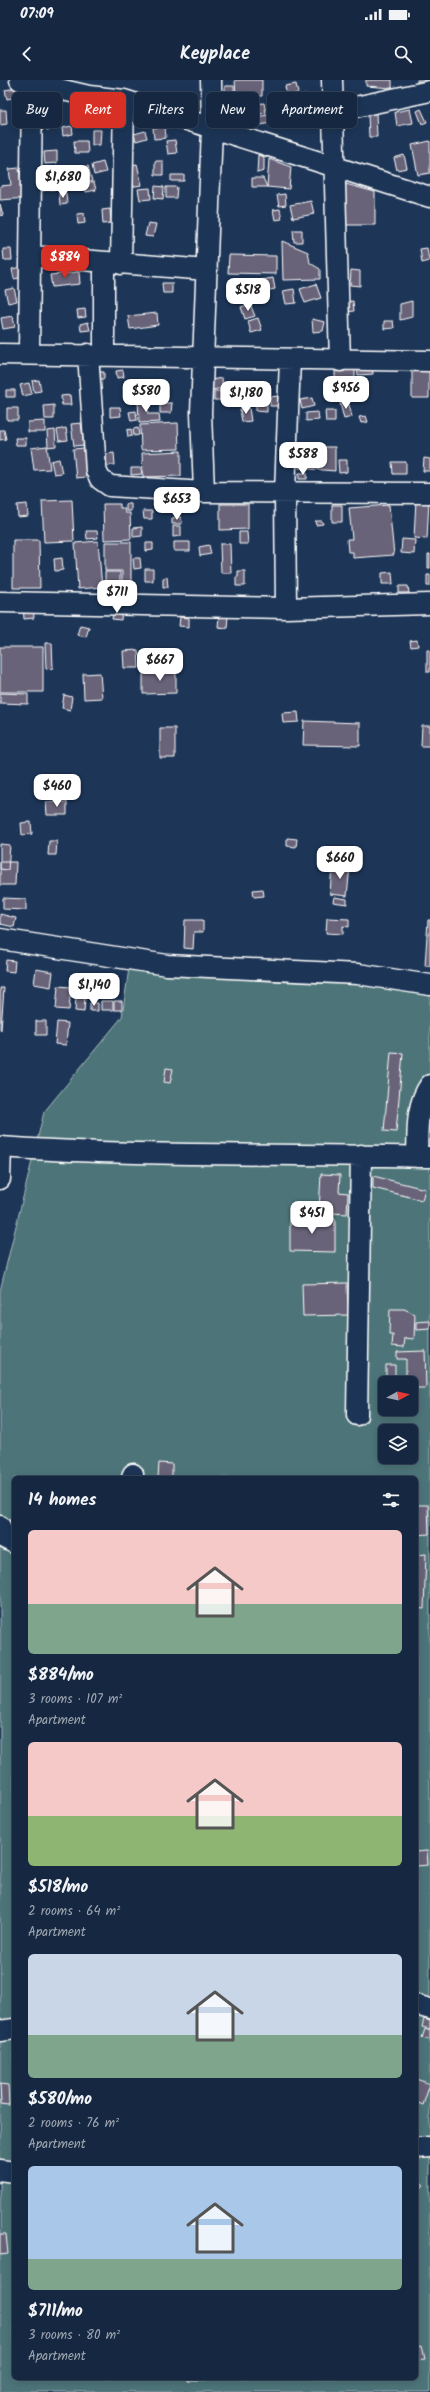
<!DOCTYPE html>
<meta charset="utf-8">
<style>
body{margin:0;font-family:Kalam,sans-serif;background:#23344c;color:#f1f3f6;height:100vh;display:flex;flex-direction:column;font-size:15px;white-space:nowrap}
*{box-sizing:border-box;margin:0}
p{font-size:13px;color:#9ea6b1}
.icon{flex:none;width:22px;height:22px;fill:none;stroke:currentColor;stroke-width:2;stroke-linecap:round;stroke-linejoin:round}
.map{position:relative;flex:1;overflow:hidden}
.details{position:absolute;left:12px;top:1396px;width:406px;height:904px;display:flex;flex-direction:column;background:#162841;border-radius:6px;box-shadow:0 2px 10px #0003,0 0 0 1px #35445a}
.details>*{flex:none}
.guide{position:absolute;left:12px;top:12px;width:406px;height:36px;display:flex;gap:8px}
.needle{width:26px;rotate:82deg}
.controls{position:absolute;left:378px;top:1296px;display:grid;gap:8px}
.controls a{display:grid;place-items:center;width:40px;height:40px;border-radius:6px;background:#162841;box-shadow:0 2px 10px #0003,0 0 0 1px #35445a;font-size:20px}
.price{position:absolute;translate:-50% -34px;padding:0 9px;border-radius:8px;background:#fff;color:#222;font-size:13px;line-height:26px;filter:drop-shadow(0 1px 2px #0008)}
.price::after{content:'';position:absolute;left:50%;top:24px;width:12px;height:9px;margin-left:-6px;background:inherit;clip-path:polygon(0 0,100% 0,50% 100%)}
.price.selected{background:#d93025;color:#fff}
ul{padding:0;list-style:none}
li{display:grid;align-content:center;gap:8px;height:212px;padding:0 16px}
li span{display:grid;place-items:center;height:124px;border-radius:6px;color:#555}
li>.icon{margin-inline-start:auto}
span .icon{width:72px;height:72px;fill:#fffc;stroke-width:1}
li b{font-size:17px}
h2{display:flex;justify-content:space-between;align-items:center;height:48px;padding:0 16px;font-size:17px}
.pill{padding:0 14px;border-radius:6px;background:#162841;box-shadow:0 2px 10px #0003,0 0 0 1px #35445a;font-size:14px;line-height:36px}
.pill.selected{background:#d93025;color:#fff}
.status{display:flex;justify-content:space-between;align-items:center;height:28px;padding:0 20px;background:#162841;direction:ltr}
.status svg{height:11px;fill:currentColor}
header{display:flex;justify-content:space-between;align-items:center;height:52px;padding:0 16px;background:#162841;font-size:18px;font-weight:600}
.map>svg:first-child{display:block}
.green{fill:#4d7579;stroke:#a6babc;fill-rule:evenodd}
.building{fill:#696379;stroke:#fff}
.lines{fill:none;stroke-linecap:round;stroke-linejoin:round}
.minor-casing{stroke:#fff;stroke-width:23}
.minor{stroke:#1d3557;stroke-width:20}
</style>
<div class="status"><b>07:09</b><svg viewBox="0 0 49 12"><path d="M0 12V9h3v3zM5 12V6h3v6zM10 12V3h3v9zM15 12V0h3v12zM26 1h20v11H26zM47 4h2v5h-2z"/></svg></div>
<header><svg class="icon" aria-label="back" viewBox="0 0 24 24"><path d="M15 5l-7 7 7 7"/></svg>Keyplace<svg class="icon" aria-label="search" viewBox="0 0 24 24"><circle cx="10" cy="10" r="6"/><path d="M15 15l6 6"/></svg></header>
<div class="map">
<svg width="430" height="2312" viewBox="0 0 430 2312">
<rect width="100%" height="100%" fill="#1d3557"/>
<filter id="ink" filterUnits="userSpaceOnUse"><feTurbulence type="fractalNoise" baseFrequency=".025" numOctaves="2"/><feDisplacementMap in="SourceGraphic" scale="8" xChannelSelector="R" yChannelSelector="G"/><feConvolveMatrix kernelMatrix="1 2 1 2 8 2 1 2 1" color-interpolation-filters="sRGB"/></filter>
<g filter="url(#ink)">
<!-- green -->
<path class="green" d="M131,874L430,909V2312H0V1211L44,1032L122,937ZM385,1303H411V1329H385ZM385,1351H411V1377H385ZM14,1398H416V2298H14Z"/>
<!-- building -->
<path class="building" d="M235,0H262V16H236Z
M366,0H392V8L366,6Z
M417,0H430V3L417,2Z
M296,4L298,13L287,16L285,6Z
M225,6H234V21H225Z
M16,8L17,17L7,19L5,10Z
M306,14L309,26L290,30L287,18Z
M52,18L54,32L46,33L44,19Z
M264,23L266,33L255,35L254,24Z
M104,28L106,45L96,47L93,30Z
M410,29L413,43L397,46L395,32Z
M421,29L427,42L422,44L417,31Z
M0,30H6L7,44L0,45Z
M376,33L377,57H369L368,34Z
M278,34L282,43L276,46L272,37Z
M269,35L270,43L256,46L254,37Z
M46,37H53L54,49L47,50Z
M72,46L73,54L63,56L62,48Z
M165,47L166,58L154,59L153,48Z
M92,50H101L100,65H92Z
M145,51L147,58L136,61L134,54Z
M175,60L177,73L168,74L166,61Z
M74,61H87L88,73H75Z
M430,61V93L418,95L412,65Z
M57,71V83L45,84L44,72Z
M258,75L264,77V91L257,93Z
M404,75L407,88L397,90L394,78Z
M269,79L291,87L289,109L267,107Z
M155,81H163V95H155Z
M103,82L106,92L94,95L92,85Z
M137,84L142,105L129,107L125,86Z
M88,86L92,101L76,105L72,91Z
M19,88L21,108L27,118L0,120V106L11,105L9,89Z
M53,95L56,109L42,111L39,98Z
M171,95H184V101H171Z
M252,98H263L267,107H252Z
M94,102L96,110L86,112L85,104Z
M342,103L375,112V145H342Z
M155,106L164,107L163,119L154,118Z
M166,107H177L176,118H166Z
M150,108L151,119L140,120L138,109Z
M59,113H66L67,124L60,125Z
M285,114L286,125L279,126L277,115Z
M311,121L314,134L293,138L290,125Z
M0,124L3,135L0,136Z
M110,129L111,143L103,144L102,130Z
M280,129L282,139L275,140L273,130Z
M84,133L85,143L78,144L77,134Z
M148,143L156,144L153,157L145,156Z
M293,150H302V162H294Z
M282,161L308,172L310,183L320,189V199L283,200Z
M427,168L429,181L422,183L420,169Z
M3,169H11L12,180H4Z
M229,175L276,176V194L228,193Z
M21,187L23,197L14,199L12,189Z
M351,190L360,191V206L350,205Z
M79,192L80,204L52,207L50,195Z
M273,198L275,209L253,213L251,202Z
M162,203H172V213H163Z
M316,204L321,218L305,223L300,209Z
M14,208L17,221L8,223L5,210Z
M294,209L296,223L286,224L283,211Z
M261,216L262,221L248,223V217Z
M353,221L354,231L346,232L345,222Z
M412,221V237L400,240V224Z
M250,224L255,236L245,239L241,227Z
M85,229L86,237L78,238L77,230Z
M157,233L158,245L130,249L128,236Z
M13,236L15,247L3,249L1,238Z
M258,238L262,250L251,253L248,241Z
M312,239L325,242L323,251L313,252Z
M384,241H393L394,248L384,249Z
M88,242L90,250L81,251L80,244Z
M335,284H355V298L351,299V313H335Z
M357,284H372L373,294L358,295Z
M412,285L429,286V318H412Z
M123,290L124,297L117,298L116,291Z
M93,292H104V299H94Z
M222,298L223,308L212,310L211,300Z
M39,300L41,311L34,312L32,301Z
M29,303L32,314L23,316L20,305Z
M237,307L238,317L229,318L228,308Z
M6,310H15V317H6Z
M214,311H227V320H214Z
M70,315L71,325H62L61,316Z
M248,316L249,326L240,327L239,317Z
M278,316V326H270V317Z
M147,318L148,334H159L160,342L139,343L138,319Z
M312,318L314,326L302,329L300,320Z
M348,321L352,337L344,339L340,323Z
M256,322H267V332L256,331Z
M160,323H172L171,333H160Z
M54,325V339H45L44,326Z
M110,327H120L121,336L110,337Z
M7,328H18V340H7Z
M249,328L251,341L242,342L240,329Z
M136,331L137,340L131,341L129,332Z
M325,331H335V342H326Z
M318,332L319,340L306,341V333Z
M366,336L368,342L361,343L359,337Z
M45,341V352H28V342Z
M81,343L84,365L74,366L71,344Z
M178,343L179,369L141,370L140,345Z
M66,348L68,360L59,361L57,350Z
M138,348L139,355L134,356L133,349Z
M131,349L132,356L128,357L127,350Z
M0,350H4L6,359L0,360Z
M55,350L56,366L48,367L47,351Z
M15,358H26V365H16Z
M47,366L50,389L34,390L31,368Z
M299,367H335V391L299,388Z
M84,368L86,397L76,398L73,369Z
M181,371V396L143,397L142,373Z
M114,373L115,385L107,386L106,374Z
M424,378L430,379V391H423Z
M59,379L62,393L54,394L51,381Z
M338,380H347V392L339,393Z
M392,382H406V394H393Z
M131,388H141L142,394L131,395Z
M299,393H307V399H299Z
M416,419L429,420L427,459L414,458Z
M72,420L74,461L44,462L42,421Z
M27,424L28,436L18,437L17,425Z
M103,424H120V428H124L125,433H130L131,459L104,460Z
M126,424H131V431H126Z
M220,424H248V449L220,450Z
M332,425H342V442H332Z
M389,425L394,475L353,478V472H348L347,459H352L349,428Z
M143,431H152V439H144Z
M181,437L182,444H172V438Z
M315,441H322L323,444L316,445Z
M173,446H181V456L173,457Z
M142,447V456L133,457V448Z
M86,451H97L98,458L87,459Z
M239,452H247L248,464H239Z
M402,459L415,460L414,474L401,473Z
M13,460H39L40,508H13Z
M98,461L102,507L78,509L75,463Z
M105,462H131V503H122V491H105Z
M174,462H190V471H174Z
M146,463H153V470L146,471Z
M220,464H230L231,493H221Z
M209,465L211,474L200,476L199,467Z
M428,474H430V488H428Z
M62,478L63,490L55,491L54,479Z
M133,478H140L141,488L134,489Z
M145,489H153V501H145Z
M238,491H245V506H236V497H238Z
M105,492H120V503H105Z
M392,492L393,504H382V493Z
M427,495H430V506H427Z
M167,497L168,507H163V498Z
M399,506H408L409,513H399Z
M23,526H33L34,538L24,539Z
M114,528L122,529L121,540L112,539Z
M219,535L228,536L227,548L218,547Z
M180,537L189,538V547L179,546Z
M80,545L89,547L86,557L77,555Z
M417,560L418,566L411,567L410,561Z
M45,563H52L53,588L46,589Z
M0,567H43V612H0Z
M138,570L139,588H124L123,571Z
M427,570H430V592H427Z
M176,590V613L143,614V591Z
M100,593L102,618L84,619L83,594Z
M0,613L28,614V624L0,623Z
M64,615L72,617L70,630L62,628Z
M298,632L299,642L283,643L282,633Z
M304,641L360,643V666L303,665Z
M422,646H430V666H421Z
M160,648H175V678H160Z
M46,722H67V735H47Z
M31,742L32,754L22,755L21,743Z
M287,758L297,759L296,767L287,766Z
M49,761H57L56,775H48Z
M0,764L10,765L8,790L0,789Z
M0,782H16L15,805H0Z
M332,784L350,786L347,816L330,814Z
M263,809L264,816L254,817L253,810Z
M334,817L347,819V824L333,822Z
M3,818L26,819V830L3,829Z
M0,834L16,838L14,847L0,844Z
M327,838L349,839V847L343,846V854L326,853Z
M185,840H203V852H194L193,869L184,868Z
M428,840H430V886H425Z
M6,880L15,881L14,892L5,891Z
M36,889L53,892L51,907L34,904Z
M58,906L71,907L69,930L56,929Z
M0,908H4L1,950H0Z
M76,917H85L84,932L75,931Z
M101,921H113V930H101Z
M114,921H122V930H114Z
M90,923H98V931H90Z
M36,941H46V955H36Z
M57,942L68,943L66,965L55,964Z
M391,972L403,973L396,1052L384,1051Z
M166,988L173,989L170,1003L164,1002Z
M321,1094L340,1095L339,1112L348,1113L347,1134L319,1132Z
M373,1096L425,1109L422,1120L373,1108Z
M290,1138L335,1139V1172L290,1171Z
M347,1203L348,1235L303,1236L302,1204Z
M390,1229H404L415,1234L414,1259L405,1258L404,1267L392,1266L393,1255H389Z
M430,1241V1249L416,1250V1242Z
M425,1271L426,1308H412V1300H406V1279H397V1272Z
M386,1285H395V1303H386Z
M159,1383L172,1384V1398H158Z
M416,1425H428L429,1454L416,1455Z
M426,1474L424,1529L416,1528V1475Z
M427,1771L428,1785L416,1786V1772Z
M424,1939L430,1941V1949L422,1947Z
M425,1949L430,1951V1960L422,1958Z
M416,1999L430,2004L423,2025L416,2022Z
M0,2004L8,2005L9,2025L1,2024Z
M419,2101L424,2105L420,2109L416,2106Z
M0,2154H6L8,2174L0,2175Z
M422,2266L425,2279L416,2280V2267Z
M188,2298H207V2301H188Z"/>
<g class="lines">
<defs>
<path id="minor" d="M20,0L89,16L124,20L430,117
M332,0L340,281
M332,32L430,11
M31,176L207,190
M121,184L124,20
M0,274L430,281
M29,274L32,4
M88,274L96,390L100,399L110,406L204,412L430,413
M104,275V183
M204,412L201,333L212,48L211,0
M0,522L286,528L430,524
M286,528L285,413L290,279
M0,859L167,885L358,894L430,905
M0,1067C143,1077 287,1073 430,1077
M417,1077C418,1053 415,1026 430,1005
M0,1099L1,1067
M357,1335L361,1075
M132,1398L133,1394
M0,1446L4,1458L14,1463
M416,1925L430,1929
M0,1951L14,1949
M416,2068L430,2067
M0,2090L14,2092"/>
</defs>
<!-- minor casing -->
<use href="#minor" class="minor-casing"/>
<!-- minor -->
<use href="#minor" class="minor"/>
</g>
</g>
</svg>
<div class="controls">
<a><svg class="needle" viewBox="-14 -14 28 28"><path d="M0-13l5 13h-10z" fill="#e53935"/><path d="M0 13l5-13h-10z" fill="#9ea6b1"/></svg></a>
<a><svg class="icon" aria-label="layers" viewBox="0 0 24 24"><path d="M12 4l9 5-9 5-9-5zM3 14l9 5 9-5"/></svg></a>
</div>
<b class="price" style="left:63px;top:119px">$1,680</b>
<b class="price selected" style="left:65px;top:199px">$884</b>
<b class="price" style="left:248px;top:232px">$518</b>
<b class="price" style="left:346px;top:330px">$956</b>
<b class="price" style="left:146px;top:333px">$580</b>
<b class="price" style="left:246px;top:335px">$1,180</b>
<b class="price" style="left:303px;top:396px">$588</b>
<b class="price" style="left:177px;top:441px">$653</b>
<b class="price" style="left:117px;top:534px">$711</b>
<b class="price" style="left:160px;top:602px">$667</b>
<b class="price" style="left:57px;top:728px">$460</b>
<b class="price" style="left:340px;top:800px">$660</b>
<b class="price" style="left:94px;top:927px">$1,140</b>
<b class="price" style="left:312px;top:1155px">$451</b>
<div class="guide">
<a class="pill">Buy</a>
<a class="pill selected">Rent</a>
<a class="pill">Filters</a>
<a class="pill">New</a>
<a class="pill">Apartment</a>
</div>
<section class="details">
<h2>14 homes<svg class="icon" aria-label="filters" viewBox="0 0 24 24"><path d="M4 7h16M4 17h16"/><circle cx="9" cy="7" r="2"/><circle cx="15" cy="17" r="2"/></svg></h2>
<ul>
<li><span style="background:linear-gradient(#f6c9c9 60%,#7fa58c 0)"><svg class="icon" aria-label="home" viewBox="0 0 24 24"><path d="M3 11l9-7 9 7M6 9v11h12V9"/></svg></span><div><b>$884/mo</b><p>3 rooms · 107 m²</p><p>Apartment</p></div></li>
<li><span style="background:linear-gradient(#f6c9c9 60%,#8fb573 0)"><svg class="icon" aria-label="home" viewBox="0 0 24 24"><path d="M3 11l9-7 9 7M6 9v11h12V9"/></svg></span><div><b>$518/mo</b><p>2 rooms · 64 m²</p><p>Apartment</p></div></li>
<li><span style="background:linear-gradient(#c9d6e8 65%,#7fa58c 0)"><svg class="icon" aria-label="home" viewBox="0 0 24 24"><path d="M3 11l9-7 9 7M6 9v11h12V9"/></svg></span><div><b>$580/mo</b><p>2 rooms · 76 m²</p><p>Apartment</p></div></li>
<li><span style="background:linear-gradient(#a9c7e8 75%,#7fa58c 0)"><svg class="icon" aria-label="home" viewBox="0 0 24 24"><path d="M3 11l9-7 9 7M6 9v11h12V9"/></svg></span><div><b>$711/mo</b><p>3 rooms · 80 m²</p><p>Apartment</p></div></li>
</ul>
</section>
</div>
